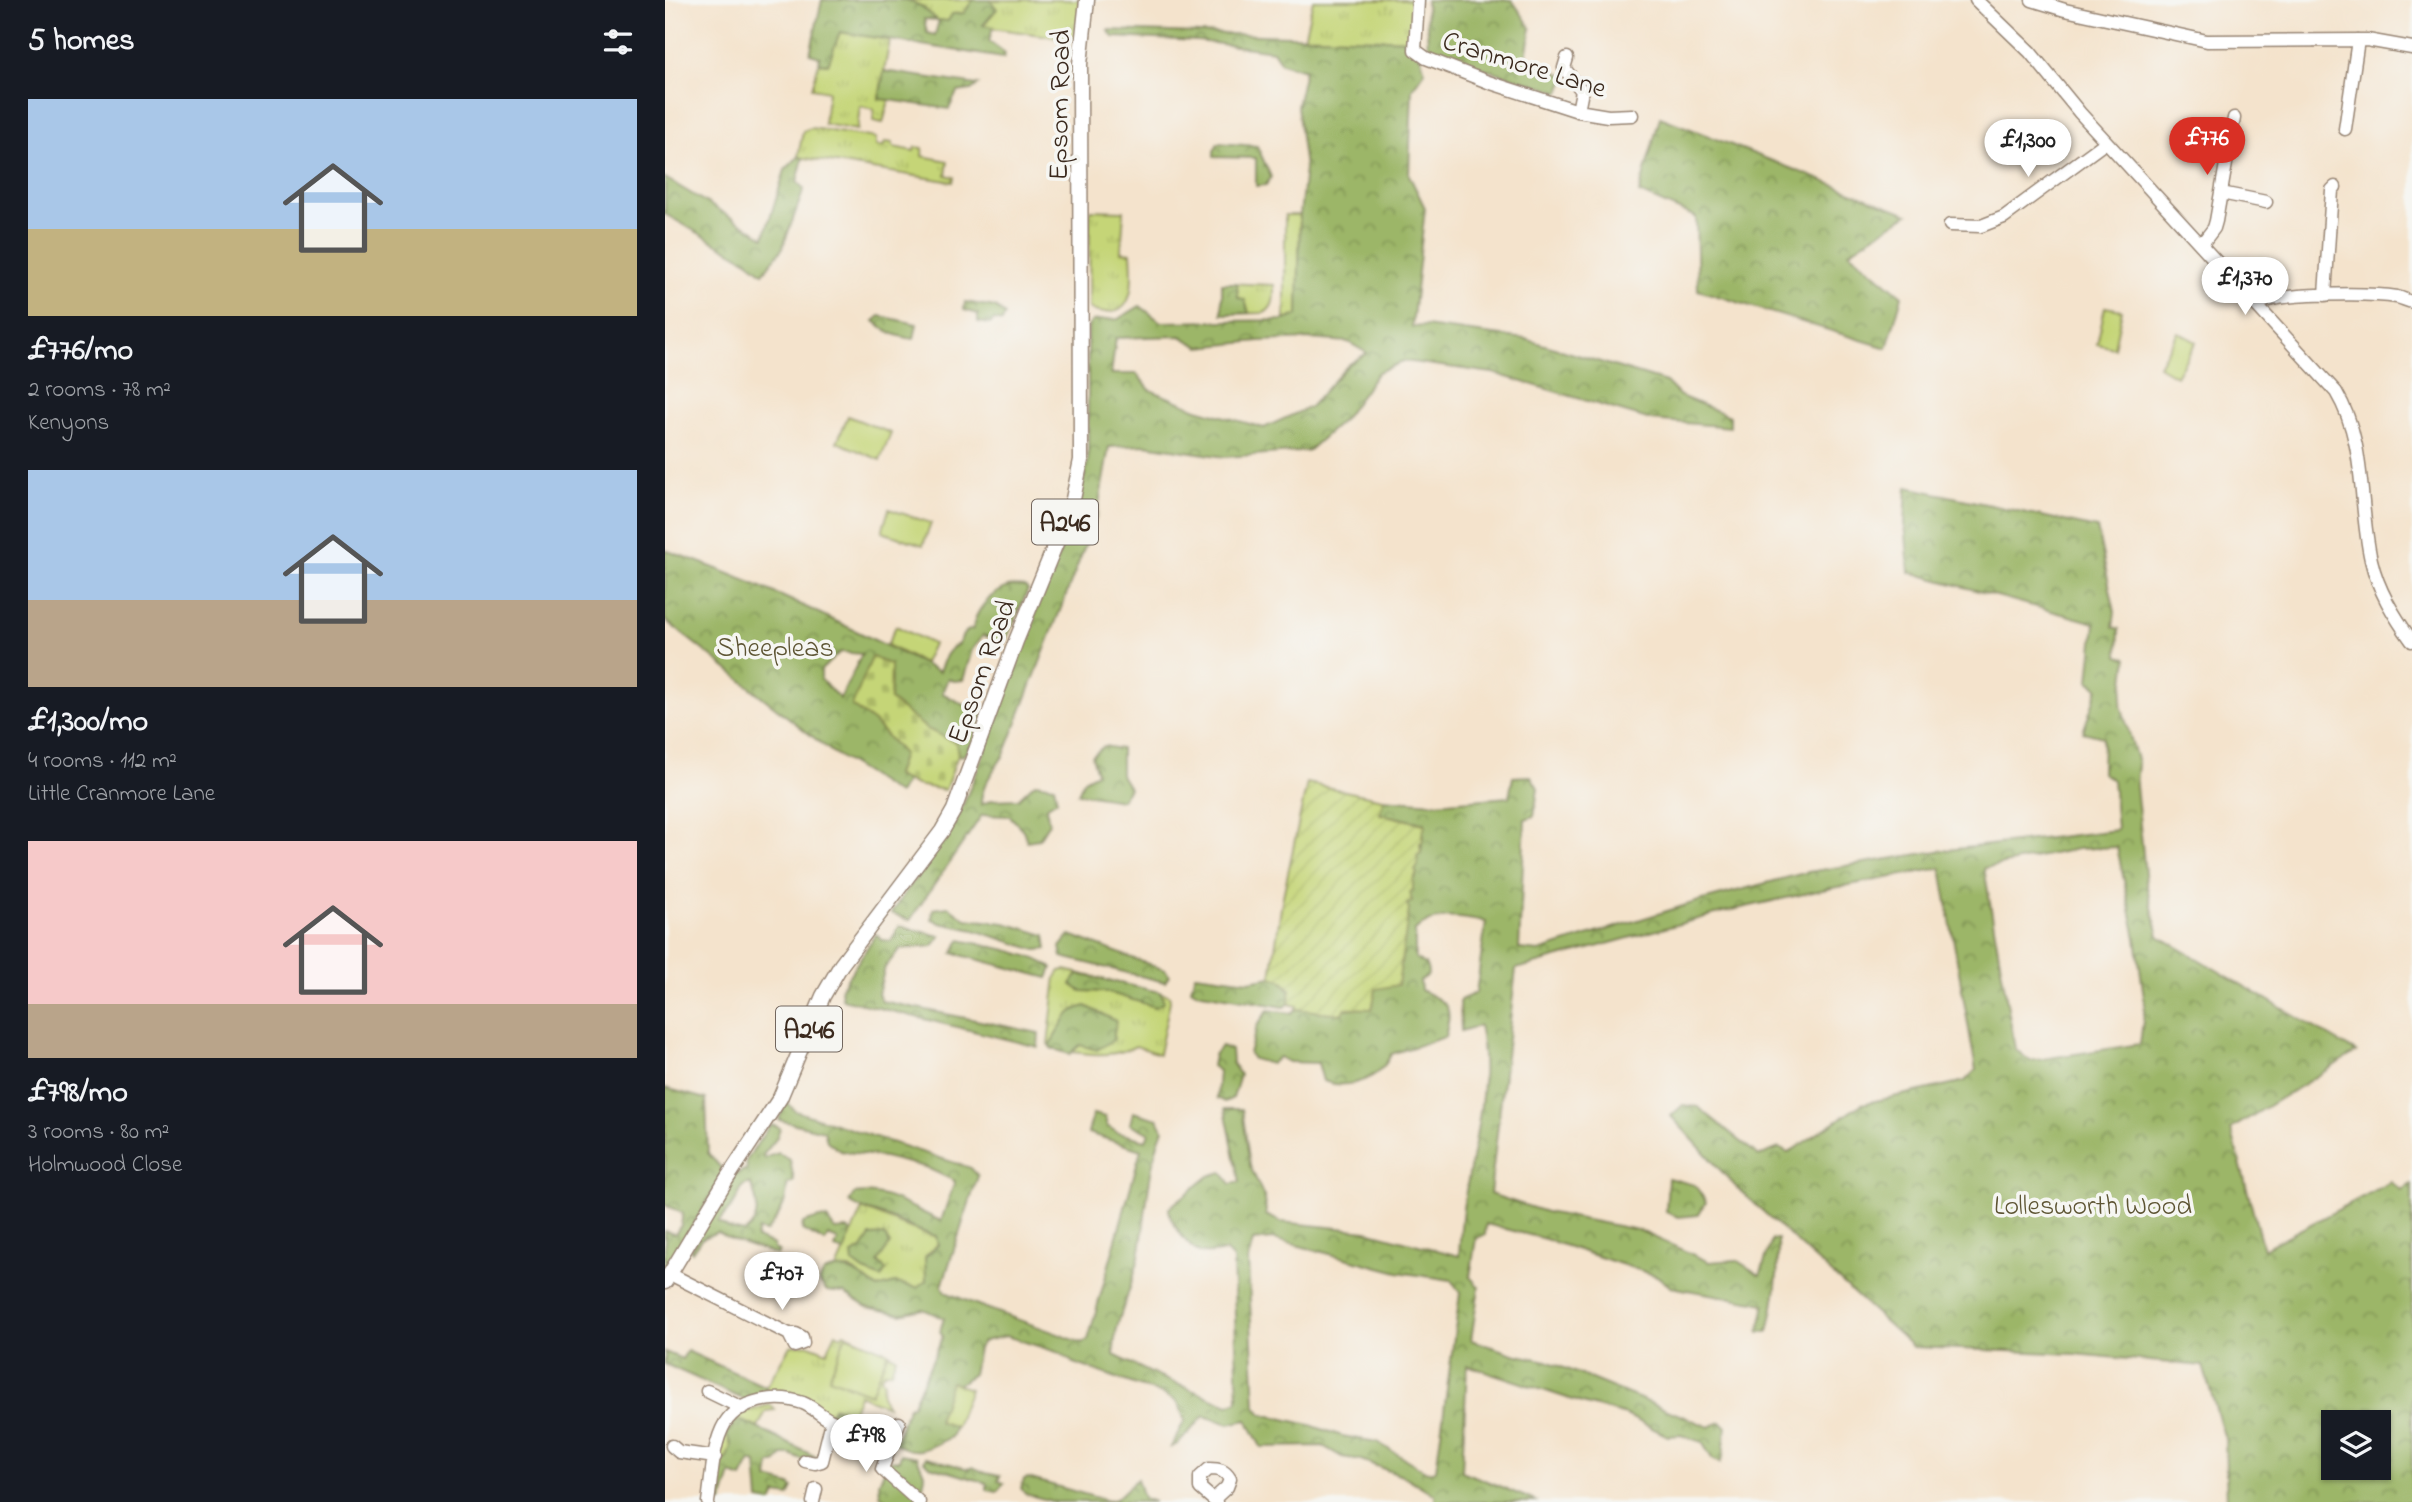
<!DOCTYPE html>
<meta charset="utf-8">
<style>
body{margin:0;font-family:"Indie Flower",sans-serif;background:#242831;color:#f1f3f6;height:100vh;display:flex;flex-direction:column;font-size:26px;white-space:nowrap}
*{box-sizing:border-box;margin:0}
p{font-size:23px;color:#9ea1a6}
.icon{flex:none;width:38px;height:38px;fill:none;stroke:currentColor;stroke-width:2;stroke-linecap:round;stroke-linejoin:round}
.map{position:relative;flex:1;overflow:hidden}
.panel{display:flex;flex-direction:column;background:#171b24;width:665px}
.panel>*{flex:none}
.tools{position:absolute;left:1656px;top:1410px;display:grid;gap:14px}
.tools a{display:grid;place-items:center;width:70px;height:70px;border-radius:0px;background:#171b24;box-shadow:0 2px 5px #0004;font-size:35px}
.price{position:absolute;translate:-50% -60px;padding:0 16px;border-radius:24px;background:#fff;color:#222;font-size:23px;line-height:46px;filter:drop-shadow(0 2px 4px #0008)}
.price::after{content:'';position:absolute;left:50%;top:42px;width:21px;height:16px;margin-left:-10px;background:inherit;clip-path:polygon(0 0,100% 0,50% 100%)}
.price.selected{background:#d93025;color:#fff}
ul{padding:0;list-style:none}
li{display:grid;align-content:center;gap:14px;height:371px;padding:0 28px}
li span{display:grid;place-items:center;height:217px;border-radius:0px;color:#555}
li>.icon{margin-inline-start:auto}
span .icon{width:126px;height:126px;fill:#fffc;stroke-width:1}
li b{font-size:30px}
h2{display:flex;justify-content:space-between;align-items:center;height:84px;padding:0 28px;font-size:30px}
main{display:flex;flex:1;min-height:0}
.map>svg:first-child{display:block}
.grass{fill:url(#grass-tufts);stroke:#80804a;stroke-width:2}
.forest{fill:url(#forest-crowns);stroke:#6c7043;stroke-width:2;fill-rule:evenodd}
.cemetery{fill:url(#cemetery-stones);stroke:#80804a;stroke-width:2}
.garden{fill:url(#garden-furrows);stroke:#80804a;stroke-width:2}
.pitch{fill:#c5d577;stroke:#80804a;stroke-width:2}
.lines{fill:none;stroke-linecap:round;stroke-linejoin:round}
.minor-casing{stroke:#988675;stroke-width:15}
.major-casing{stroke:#988675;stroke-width:17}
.minor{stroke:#fff;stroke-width:12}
.major{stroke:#fff;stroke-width:14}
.labels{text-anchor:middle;stroke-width:7;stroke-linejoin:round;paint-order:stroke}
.shield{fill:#f6f6f2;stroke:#73675e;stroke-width:2}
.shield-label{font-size:26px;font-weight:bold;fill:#3b2a1e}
.street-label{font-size:28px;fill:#3b2a1e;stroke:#f6f6f2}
.park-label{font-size:28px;fill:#5e5534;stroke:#f6f6f2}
</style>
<main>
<section class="panel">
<h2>5 homes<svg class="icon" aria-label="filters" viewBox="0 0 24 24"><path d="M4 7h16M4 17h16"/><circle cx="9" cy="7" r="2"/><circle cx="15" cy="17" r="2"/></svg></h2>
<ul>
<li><span style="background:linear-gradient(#a9c7e8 60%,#c2b280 0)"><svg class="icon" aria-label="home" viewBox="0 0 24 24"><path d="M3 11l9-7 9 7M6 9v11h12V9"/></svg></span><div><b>£776/mo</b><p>2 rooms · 78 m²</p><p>Kenyons</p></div></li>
<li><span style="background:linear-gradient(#a9c7e8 60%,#b9a48a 0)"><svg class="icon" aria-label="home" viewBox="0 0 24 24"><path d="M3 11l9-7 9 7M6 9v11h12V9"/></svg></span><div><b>£1,300/mo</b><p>4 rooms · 112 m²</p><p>Little Cranmore Lane</p></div></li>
<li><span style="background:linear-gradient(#f6c9c9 75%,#b9a48a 0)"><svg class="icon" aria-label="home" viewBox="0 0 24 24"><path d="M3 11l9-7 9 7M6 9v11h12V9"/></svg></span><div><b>£798/mo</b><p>3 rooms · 80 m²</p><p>Holmwood Close</p></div></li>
</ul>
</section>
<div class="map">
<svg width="1747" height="1502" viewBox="0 0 1747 1502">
<defs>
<pattern id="grass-tufts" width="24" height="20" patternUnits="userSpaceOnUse" patternTransform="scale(1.75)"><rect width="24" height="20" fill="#c5d577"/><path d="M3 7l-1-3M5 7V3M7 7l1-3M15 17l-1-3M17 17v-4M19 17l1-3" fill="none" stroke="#aab766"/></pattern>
<pattern id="forest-crowns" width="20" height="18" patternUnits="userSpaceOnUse" patternTransform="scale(1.75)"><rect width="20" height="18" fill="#9cb668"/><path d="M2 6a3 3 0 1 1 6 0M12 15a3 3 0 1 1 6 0" fill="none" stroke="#809455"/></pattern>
<pattern id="cemetery-stones" width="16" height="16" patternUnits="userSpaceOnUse" patternTransform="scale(1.75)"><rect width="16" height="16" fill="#c5d577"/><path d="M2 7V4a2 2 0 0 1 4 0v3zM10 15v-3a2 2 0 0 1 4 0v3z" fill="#aab766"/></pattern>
<pattern id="garden-furrows" width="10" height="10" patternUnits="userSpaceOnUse" patternTransform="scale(1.75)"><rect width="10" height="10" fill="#c5d577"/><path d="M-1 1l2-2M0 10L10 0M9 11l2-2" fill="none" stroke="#aab766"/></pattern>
</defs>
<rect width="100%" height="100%" fill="#f6f6f2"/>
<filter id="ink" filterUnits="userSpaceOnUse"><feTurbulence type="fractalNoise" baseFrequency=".0143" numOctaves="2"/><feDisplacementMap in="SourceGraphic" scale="14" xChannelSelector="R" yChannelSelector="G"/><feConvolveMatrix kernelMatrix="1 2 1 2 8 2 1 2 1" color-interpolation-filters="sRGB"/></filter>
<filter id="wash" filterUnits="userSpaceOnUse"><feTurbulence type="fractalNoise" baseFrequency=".00686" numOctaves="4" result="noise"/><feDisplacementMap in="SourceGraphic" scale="28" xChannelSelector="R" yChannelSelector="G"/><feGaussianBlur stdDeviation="1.57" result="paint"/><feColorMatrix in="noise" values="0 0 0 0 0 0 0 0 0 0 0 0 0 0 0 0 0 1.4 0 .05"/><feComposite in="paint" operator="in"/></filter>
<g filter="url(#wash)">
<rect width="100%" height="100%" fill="#f4e3cc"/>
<!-- grass -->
<path class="grass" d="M242,0H417L411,40L272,20L256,6Z
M648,0H753L750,40L639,38Z
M174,32L225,40L214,98L224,100L218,123L208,121L209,109L195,106L192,130L159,124L163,91L147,88L154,63L163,64Z
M146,128L211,138V146H219L220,142L228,143V147L249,151L250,147L258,148L257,156L283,161L281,175L289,177L288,182L133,157L138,131Z
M425,210L459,211L456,252L466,253C467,271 472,311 446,312C437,313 431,313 424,308Z
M620,215H635L633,315L620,320Z
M557,283L609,285C609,297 610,307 599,313L557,314Z
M400,970L504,995L505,1001L494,1054L471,1046C449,1057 431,1055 407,1052L405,1054L386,1048L383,1044L391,977L395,971Z
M197,1209C222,1217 245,1231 271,1236L273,1244L260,1257L262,1281L252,1288L230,1283L213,1288L186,1269H171Z
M171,1333L176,1336L179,1333L231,1357L226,1371L218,1373L216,1378L219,1382C216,1392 216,1397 222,1406L194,1395L187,1413L169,1407L165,1414L101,1395V1387L125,1346L142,1344L162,1352Z
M106,1405L110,1410L101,1411L93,1428L82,1423L66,1446L62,1459L54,1462C60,1425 65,1412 106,1405Z"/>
<!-- forest -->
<path class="forest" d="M157,0H242L256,6L272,20L259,19L262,33L270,35L274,20L283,21L287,14L299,13L308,0H325L332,9L318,25L328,27L324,41L340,53L339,58L175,32L163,64L154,63L155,57L145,54Z
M761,0H847L866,28L861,57L901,77L895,92L763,51Z
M443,30L750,40L760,71L747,89L744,175L760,208L747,327L760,326L860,339L1001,382L1015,396L1065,416V427L986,420L828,373L739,361L713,372L679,419L643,451L560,457L480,445L444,447L432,515L339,755C329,770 315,787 316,805L327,800L353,799L370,783L389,786L392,800L381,807L384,823L374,839L362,841L358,830L345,816L317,815L245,920L226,913L292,820L313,769L376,597L399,543L414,503L423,461V327L427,321L453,319L475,306L496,322L620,320L633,315L635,215L640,168L632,106L640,70L616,63L608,51L533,41L448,37ZM515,336L535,347L594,341L645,339L683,342L702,353L683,365L645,407L599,428L532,409L485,390L472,374H446L451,338Z
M219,71L313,85L306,90L292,92L284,109L224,100L214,99Z
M995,117L1243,214L1184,252L1237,296L1222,348L1033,290L1031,217L974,193Z
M553,143L592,146L606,177L601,185L591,186V158L549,157V151Z
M133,157L138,158L132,182L139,189L117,249L98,273L84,262L0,214V178L99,237L120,170Z
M557,283H572L573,297L580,300L584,313L557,314Z
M300,302L330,307L340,315L337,322L329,320L325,324L313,322V314L299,310Z
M215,316L252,324L249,339C232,337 221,332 209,321Z
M1242,487L1432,528L1450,612L1448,627L1454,629L1453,656L1462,658L1456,705L1473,763L1471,786L1481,883L1494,936L1691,1052L1566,1129L1598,1249L1726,1182L1736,1190L1747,1184V1502H1562L1560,1439L1538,1366L1410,1354L1248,1347L1071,1187L1006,1116L1018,1105L1033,1107L1094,1156L1114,1148L1123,1153L1197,1104L1300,1081L1311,1070L1276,868L1157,890L1058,912L851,969L825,1194L881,1212L973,1230L1044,1262L1071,1260L1095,1275L1107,1240L1113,1239C1114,1270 1110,1302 1103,1332H1094L1100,1304L1006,1287L992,1276L880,1239L821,1224L820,1235L811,1238L805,1277L814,1287L806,1340L848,1354L882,1361L1044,1427L1056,1422L1061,1427L1058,1456L1055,1463L1048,1460L1037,1442L1016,1435L1003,1436L961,1415L917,1403L802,1365L797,1471L873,1502H770V1495L742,1478L696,1460L677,1457L658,1446L596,1447L582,1420L564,1424L539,1416L513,1444L506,1447L520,1420L512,1402L500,1395L409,1363L395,1353L341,1336L319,1341L313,1348L308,1374L293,1385L287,1383L273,1421L290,1427L286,1437C264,1447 252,1458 230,1443L243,1408L248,1404L278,1336L275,1331L279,1318L258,1309L236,1314L202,1307L179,1293L162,1291L154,1282L159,1272C180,1262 196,1276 213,1288L230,1283L252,1288L261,1281L260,1257L273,1245L271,1236C252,1232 238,1222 220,1216C207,1211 195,1210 184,1202L189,1194C222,1189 247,1209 276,1221L290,1181L260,1167L219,1157L175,1151L162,1141L159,1131L114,1120L118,1106L123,1103L130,1111L306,1168L313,1176L277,1286L280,1292C325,1311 371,1325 417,1343L423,1340L476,1150L423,1133L428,1114L440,1117L442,1126L453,1133L481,1140L484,1133L465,1124L468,1112L493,1119L498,1129C482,1169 482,1214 474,1256C468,1289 448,1321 449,1355L490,1375L563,1405L573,1401L568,1259L561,1251C554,1252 545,1254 538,1253C525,1252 504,1220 504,1208L544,1176L557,1172L566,1184L575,1182L560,1109H577L585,1166L600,1199L601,1215L616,1222L702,1231L794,1256C795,1239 796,1220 799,1202C808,1146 827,1083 814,1026L796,1031L795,1000L811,993L821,922C797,918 769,911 750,931V958L762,965L763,975L755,981L756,990C784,1005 788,1004 780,1037L726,1054C715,1080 683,1090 658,1081L653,1063L623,1062L614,1057L606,1064L588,1059L584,1053L592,1026L603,1010L627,1013L631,1009L676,1014L680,1009L688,1008L711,989L742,908L745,892L748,890V880L752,874L750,871L752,855L756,853L759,823L715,814L718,799L769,803L844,797L848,777L866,776L873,788L869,816L860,819L854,949L874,951L1034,901L1143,872L1273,851L1452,830L1448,780L1437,773L1438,737L1418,732L1433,688L1424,681L1430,623L1244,572L1240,522ZM1452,847L1471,938L1480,1005L1475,1044L1365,1061L1350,1049L1319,868L1412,849ZM608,1239L733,1272L786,1280L795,1293L771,1470L762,1472L712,1442L677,1436L645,1425L597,1414L590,1405L583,1260L588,1241ZM1668,1423H1713V1468H1668Z
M0,550C95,582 184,627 274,672C278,662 282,648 294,644C297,635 299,631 308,629C309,612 326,592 343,587C348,585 355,587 360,587L363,590L339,644L318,635L307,650L298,680L289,681L283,678L277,693L318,715L308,744L298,756L293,755L291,743L262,729L225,700L226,665L187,706L209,722L238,754L231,776L241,782L233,794L167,752L0,620ZM175,652L197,654L175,699L156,680V670Z
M439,746L456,749V775L464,788L456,800L413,793L419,780L432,773L427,756Z
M284,907L301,919L340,923L380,935L382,949L371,950L309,930L275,923L267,919L268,909Z
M234,926L275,936L268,946L235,949L220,967L213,994L217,1001L374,1033L373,1047L177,999L176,988L211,934L217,940L227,941Z
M405,935L500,970L504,975L500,982L397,957L395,947Z
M295,940C323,946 364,952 387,968L383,978L288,953Z
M413,974L495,992L499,1002L490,1007L442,992L416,991L406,984Z
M530,974L584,981L606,977L616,980L625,990L624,1004L619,1007L531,992L526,989Z
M421,1006L451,1021L448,1040L432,1050L415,1045L405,1054L386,1048L385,1044C398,1026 398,1011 421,1006Z
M556,1046L566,1050L567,1063L575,1075L568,1098L560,1102L552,1098L554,1071L547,1066L549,1055Z
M0,1088L41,1099L43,1153L57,1169L58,1175L0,1272V1231L10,1234L16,1225L18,1213L0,1205Z
M109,1125L115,1128L111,1139L98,1155L99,1158L113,1153L125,1160L129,1181L122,1185C122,1205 113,1217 101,1232L93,1230L91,1238L109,1245V1249L114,1251L112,1255L70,1241L52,1232L36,1239L27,1252L25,1250L70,1174L82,1169L81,1161L104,1126ZM85,1183C93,1199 97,1220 80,1232L65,1229L53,1222L69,1204L78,1186Z
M1003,1178L1030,1185L1041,1202L1033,1215L1013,1217L1001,1212Z
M154,1218L162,1219L170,1230L182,1229L187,1232L179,1252L170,1248L173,1240L163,1236L160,1242L137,1230L138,1223Z
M219,1235L225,1244L213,1262L221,1270L216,1278L199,1271L188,1263L187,1254L196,1250L205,1236Z
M22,1351L101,1387V1395L82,1401L0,1364V1352L17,1359Z
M169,1407L187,1413L185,1419L219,1433L224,1422L229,1423L225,1438L213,1435L208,1445L198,1442L192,1446L169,1437L165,1414Z
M73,1420L82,1423L151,1457L137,1460L126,1455H118L112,1462L105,1464L103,1479L125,1485L128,1488L124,1496L111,1494L107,1502L94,1500L91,1463L86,1461L77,1478L66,1474L57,1502H47C53,1492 50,1475 52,1463L62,1458L66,1446L62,1434Z
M236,1454L252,1457L260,1476L257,1491L248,1502H224L215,1495L214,1483L223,1461L234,1460Z
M261,1457L303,1469L308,1467L320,1473L335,1476L333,1481L339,1483L332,1492L322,1490V1483L265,1466L259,1461Z
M363,1478L443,1501L451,1499L472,1479L478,1498L489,1502H390L360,1494L356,1488L359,1479Z"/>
<!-- cemetery -->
<path class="cemetery" d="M207,657L226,665L225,700L262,729L291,743L293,755L280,790L251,785L231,776L238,754L209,722L187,706Z"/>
<!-- garden -->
<path class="garden" d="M642,783L718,799L715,814L759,824L760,826L757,834L758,841L755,843L756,853L752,855L753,866L750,870L752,873L748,880V890L745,892L747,902L742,904L744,910L733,985L711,989L707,1009L681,1008L676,1014L631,1009L632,1006L624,1004L625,989L616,980L606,977L617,901Z"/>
<!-- pitch -->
<path class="pitch" d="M1440,307L1457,310L1449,348L1432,344Z
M1513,332L1531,342L1511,376L1494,366Z
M183,416L226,433L215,460L172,442Z
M224,509L266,523L258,545L217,532Z
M231,626L268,644L259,663L222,645Z
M181,1335L223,1352L206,1394L164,1378Z
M286,1382L305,1389L291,1427L273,1421Z"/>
</g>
<g filter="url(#ink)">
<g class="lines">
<defs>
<path id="minor" d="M753,0L750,50L761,58L823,82L913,111L943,116L967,115
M1311,0L1365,52L1415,113L1671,392C1702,444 1693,503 1706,560C1713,590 1729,616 1747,641
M1367,0L1400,10L1542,41L1702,40L1747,48
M902,58L899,68L917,91L913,111
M1680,129L1693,40
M1556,193L1601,202
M1285,225L1316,226L1339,217L1441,142
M1536,245L1549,228L1551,221L1569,118
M1660,295L1667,190L1670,187
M1592,305C1609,292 1708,293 1732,297C1737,298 1742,301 1747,302
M5,1274L124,1334H131L137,1337L138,1343L130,1346L124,1334
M42,1391L77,1408
M234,1423L217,1469L254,1502
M7,1446L14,1452L50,1457
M140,1461L150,1463L157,1461L167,1421
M549,1499L562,1487L565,1479C560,1470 554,1469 544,1469L535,1477V1488L551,1502
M43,1502C47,1477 47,1445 60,1423C75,1399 113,1394 138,1403C148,1407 155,1415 165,1420C184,1429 205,1436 224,1445
M148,1502L151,1489"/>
<path id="major" d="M0,1282L61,1180L115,1098L158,996L176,965L277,831L289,810L351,641L407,504L416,460L415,64L422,0"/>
</defs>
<!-- minor casing -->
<use href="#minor" class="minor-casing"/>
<!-- major casing -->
<use href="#major" class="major-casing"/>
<!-- minor -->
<use href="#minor" class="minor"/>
<!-- major -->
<use href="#major" class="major"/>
</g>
</g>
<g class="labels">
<!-- shield labels -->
<g class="shield">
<rect x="367" y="499.5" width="66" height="45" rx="5"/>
<rect x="111" y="1006.5" width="66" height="45" rx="5"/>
</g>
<g class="shield-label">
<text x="400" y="531">A246</text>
<text x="144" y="1038">A246</text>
</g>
<!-- street labels -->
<g class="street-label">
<text transform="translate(860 63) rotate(17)" y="10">Cranmore Lane</text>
<text transform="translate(393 105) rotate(-89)" y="10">Epsom Road</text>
<text transform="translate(315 671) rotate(-70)" y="10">Epsom Road</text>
</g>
<!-- park labels -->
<g class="park-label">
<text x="110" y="656">Sheepleas</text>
<text x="1428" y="1214">Lollesworth Wood</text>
</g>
</g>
</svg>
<div class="tools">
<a><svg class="icon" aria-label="layers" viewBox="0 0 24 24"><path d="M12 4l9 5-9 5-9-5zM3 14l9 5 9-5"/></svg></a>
</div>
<b class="price selected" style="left:1542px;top:177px">£776</b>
<b class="price" style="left:1363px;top:179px">£1,300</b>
<b class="price" style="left:1580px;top:317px">£1,370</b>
<b class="price" style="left:117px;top:1312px">£707</b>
<b class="price" style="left:201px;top:1474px">£798</b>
</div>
</main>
